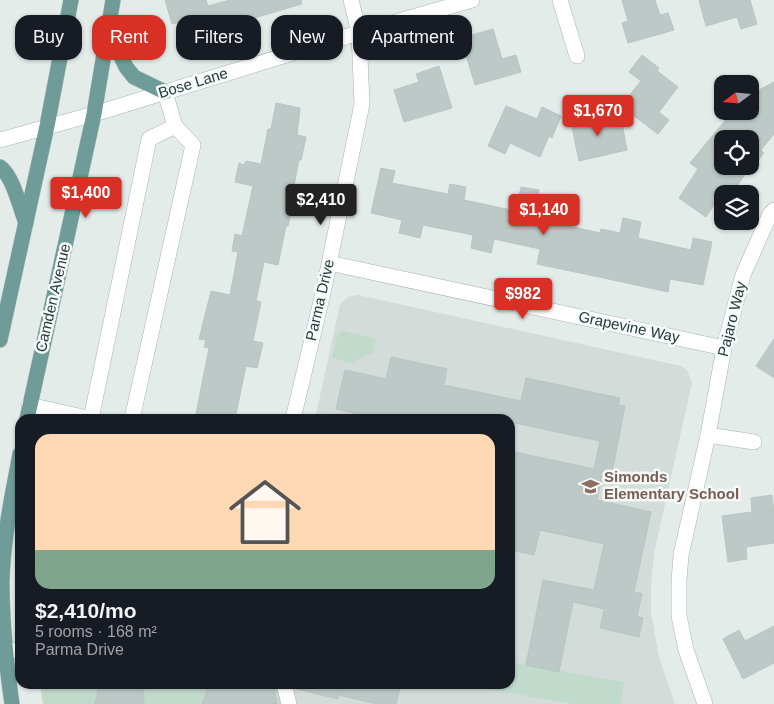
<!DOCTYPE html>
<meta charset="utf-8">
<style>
body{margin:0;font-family:Arial,sans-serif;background:#242831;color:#f1f3f6;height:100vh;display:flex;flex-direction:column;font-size:19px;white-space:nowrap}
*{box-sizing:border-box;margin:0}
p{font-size:16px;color:#9ea1a6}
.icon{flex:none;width:28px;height:28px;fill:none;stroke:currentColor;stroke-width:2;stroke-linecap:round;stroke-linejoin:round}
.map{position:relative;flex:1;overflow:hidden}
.side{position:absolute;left:15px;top:414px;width:500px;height:275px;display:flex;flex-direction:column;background:#171b24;border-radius:15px;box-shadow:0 1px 4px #0004}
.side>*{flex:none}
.top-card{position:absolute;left:15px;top:15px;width:500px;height:45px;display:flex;gap:10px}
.needle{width:32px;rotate:254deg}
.tools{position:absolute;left:714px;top:75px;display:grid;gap:10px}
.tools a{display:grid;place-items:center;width:45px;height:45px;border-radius:10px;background:#171b24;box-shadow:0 1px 4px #0004;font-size:25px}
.price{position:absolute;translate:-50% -42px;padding:0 11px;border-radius:5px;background:#d93025;color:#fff;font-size:16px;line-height:32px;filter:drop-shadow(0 1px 2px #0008)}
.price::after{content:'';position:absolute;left:50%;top:30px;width:15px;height:11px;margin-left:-8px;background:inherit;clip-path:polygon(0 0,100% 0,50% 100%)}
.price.active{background:#222;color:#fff}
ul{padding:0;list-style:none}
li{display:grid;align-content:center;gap:10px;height:265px;padding:0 20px}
li span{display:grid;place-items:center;height:155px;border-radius:15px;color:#555}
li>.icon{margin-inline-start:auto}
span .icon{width:90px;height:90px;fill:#fffc;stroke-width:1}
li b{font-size:21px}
.chip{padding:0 18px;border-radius:15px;background:#171b24;box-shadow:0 1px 4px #0004;font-size:18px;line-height:45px}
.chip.active{background:#d93025;color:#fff}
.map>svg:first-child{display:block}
.built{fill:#d3dcd9}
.green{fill:#c0dacc}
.building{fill:#bdc9c6;stroke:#b8c5c2;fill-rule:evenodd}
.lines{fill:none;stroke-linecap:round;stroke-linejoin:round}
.minor-casing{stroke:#a7b3b1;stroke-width:16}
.major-casing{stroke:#c2c8c8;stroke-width:16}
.minor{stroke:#fff;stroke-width:15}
.major{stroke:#6f9c98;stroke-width:15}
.labels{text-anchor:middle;stroke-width:5;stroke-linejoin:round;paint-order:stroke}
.street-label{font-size:15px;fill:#263b39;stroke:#f5f9f7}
.education-label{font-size:15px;font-weight:bold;fill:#785e54;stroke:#f5f9f7;text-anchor:start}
</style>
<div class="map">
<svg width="774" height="704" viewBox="0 0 774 704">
<rect width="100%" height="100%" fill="#e4ecea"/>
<!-- built -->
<path class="built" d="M358,295L681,366L687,370L692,383L654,554L651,584V612L659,657L675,704H296L294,696L295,684H510V419H315L340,304L348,297Z"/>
<!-- green -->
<path class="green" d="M343,331L376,339L373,352L350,363L332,358L337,336Z
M510,662L624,682L621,704H575L488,689L489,684H510Z
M40,684H279L283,704H43Z"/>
<!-- building -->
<path class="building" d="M165,0H206L208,6L230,0H301L302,4L251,19L250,15L220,25L215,27L216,30L194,36L191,26L185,28L183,21L172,24Z
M622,0H655L660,15L668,13L674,30L628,43L622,23L628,21Z
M699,0H750L757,24L741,29L737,17L706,26Z
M493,29L502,59L516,55L521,72L475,85L461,38Z
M642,55L659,68L657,71L678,87L659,112L669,120L658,134L621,106L641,81L629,72Z
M439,66L452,108L404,122L394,90L419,82L416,74Z
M774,82V134L761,150L764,153L751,169L749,168L732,194H721L706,217L679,198L698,169L690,163L733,111H750V95ZM722,139H750V166H722Z
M276,103L300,108L297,135L306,137L301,160H299L290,206H292L288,226H286L278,265L264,262L256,301L261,302L253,341L263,343L257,368L246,366L235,419H195L209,348L204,347L206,340L199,339L211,291L230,295L238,252L232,251L235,234L242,236L253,186L235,182L239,163L244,165L246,161L261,164L268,129H271Z
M506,106L537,119L542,107L561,116L552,138L549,136L540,157L510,143L505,154L488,146Z
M619,108L627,150L579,161L570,118L593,113L598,136Z
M381,168L395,171L392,183L448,194L450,184L466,187L464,200L516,211L521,187L539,190L534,214L564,220V225L600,233L601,229L620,233L623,218L641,222L638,238L691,250L693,238L712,242L703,285L670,279L668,292L604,278L537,264L540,249L494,239L491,253L471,248L473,235L423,225L420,238L399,233L402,220L371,213Z
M774,339V378L756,366Z
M391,357L447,369L444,385L521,401L526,378L620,398L618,405L625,406L612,473L601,471H603L597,500L651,512L634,592L642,594L637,616L643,618L639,637L600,628L604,609L573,602L559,672L526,665L543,580L594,590L604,544L540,530L534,555L510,550V451L594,469L600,441L510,422V419H467L444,414L443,419H380L336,409L345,370L386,379Z
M772,495L774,512V543L746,547L747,559L728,562L722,516L752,512L751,498Z
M774,626V663L743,679L723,639L739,630L745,641Z
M99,684H143L144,704H95Z
M209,684H273L277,704H202Z
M298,684H401L396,704H377L339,695L338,699L297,689Z"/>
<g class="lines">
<defs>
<path id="minor" d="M560,0L577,56
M165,92L175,126
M0,140L94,114L378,27L472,0
M329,263L724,348
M29,405L92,419
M91,419L149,139L175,126L193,145L132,419
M293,419L323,293L362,104L359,33L351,0
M708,435L754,442
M4,650L20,651
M284,684L289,704
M705,704L686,650L679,616V581L681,555L708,435L724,348L743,275L770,214L774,210"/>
<path id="major" d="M108,30L126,67L134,77L165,92
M0,167C13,176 20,208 26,223
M0,340L47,126L71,0
M27,419L94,114L113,0
M12,704C6,663 2,623 2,582C3,539 12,496 20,454"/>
</defs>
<!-- minor casing -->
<use href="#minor" class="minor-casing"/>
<!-- major casing -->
<use href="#major" class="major-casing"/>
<!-- minor -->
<use href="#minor" class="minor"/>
<!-- major -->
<use href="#major" class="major"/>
</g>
<!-- icons -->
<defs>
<symbol id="school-bare" viewBox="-9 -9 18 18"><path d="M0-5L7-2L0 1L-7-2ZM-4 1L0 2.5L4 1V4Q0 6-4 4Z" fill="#8d6e63" stroke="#f5f9f7" stroke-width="2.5" paint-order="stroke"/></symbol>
</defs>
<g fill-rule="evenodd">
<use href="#school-bare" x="578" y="474" width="25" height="25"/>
</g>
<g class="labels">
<!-- street labels -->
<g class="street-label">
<text transform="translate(193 83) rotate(-17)" y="5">Bose Lane</text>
<text transform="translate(53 298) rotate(-77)" y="5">Camden Avenue</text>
<text transform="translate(320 300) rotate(-77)" y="5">Parma Drive</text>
<text transform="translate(732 319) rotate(-76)" y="5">Pajaro Way</text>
<text transform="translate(629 327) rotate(12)" y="5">Grapevine Way</text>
</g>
<!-- education labels -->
<g class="education-label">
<text x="604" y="482">Simonds<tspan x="604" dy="17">Elementary School</tspan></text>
</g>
</g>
</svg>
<div class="tools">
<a><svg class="needle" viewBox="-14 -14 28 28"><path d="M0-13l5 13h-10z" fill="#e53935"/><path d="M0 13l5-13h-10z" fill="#9ea1a6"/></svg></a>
<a><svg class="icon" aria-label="locate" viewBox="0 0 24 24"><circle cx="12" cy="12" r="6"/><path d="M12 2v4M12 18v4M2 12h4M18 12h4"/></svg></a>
<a><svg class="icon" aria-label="layers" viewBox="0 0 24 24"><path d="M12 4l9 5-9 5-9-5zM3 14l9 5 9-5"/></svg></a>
</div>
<b class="price" style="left:598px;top:137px">$1,670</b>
<b class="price" style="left:86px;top:219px">$1,400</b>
<b class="price active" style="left:321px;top:226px">$2,410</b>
<b class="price" style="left:544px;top:236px">$1,140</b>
<b class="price" style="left:523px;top:320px">$982</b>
<div class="top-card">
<a class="chip">Buy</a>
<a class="chip active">Rent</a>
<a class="chip">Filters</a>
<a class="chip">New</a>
<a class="chip">Apartment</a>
</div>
<section class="side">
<ul>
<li><span style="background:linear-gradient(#ffd9b3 75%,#7fa58c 0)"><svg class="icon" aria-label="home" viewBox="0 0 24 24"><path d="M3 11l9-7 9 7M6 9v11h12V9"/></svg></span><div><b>$2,410/mo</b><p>5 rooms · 168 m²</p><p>Parma Drive</p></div></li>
</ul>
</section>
</div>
